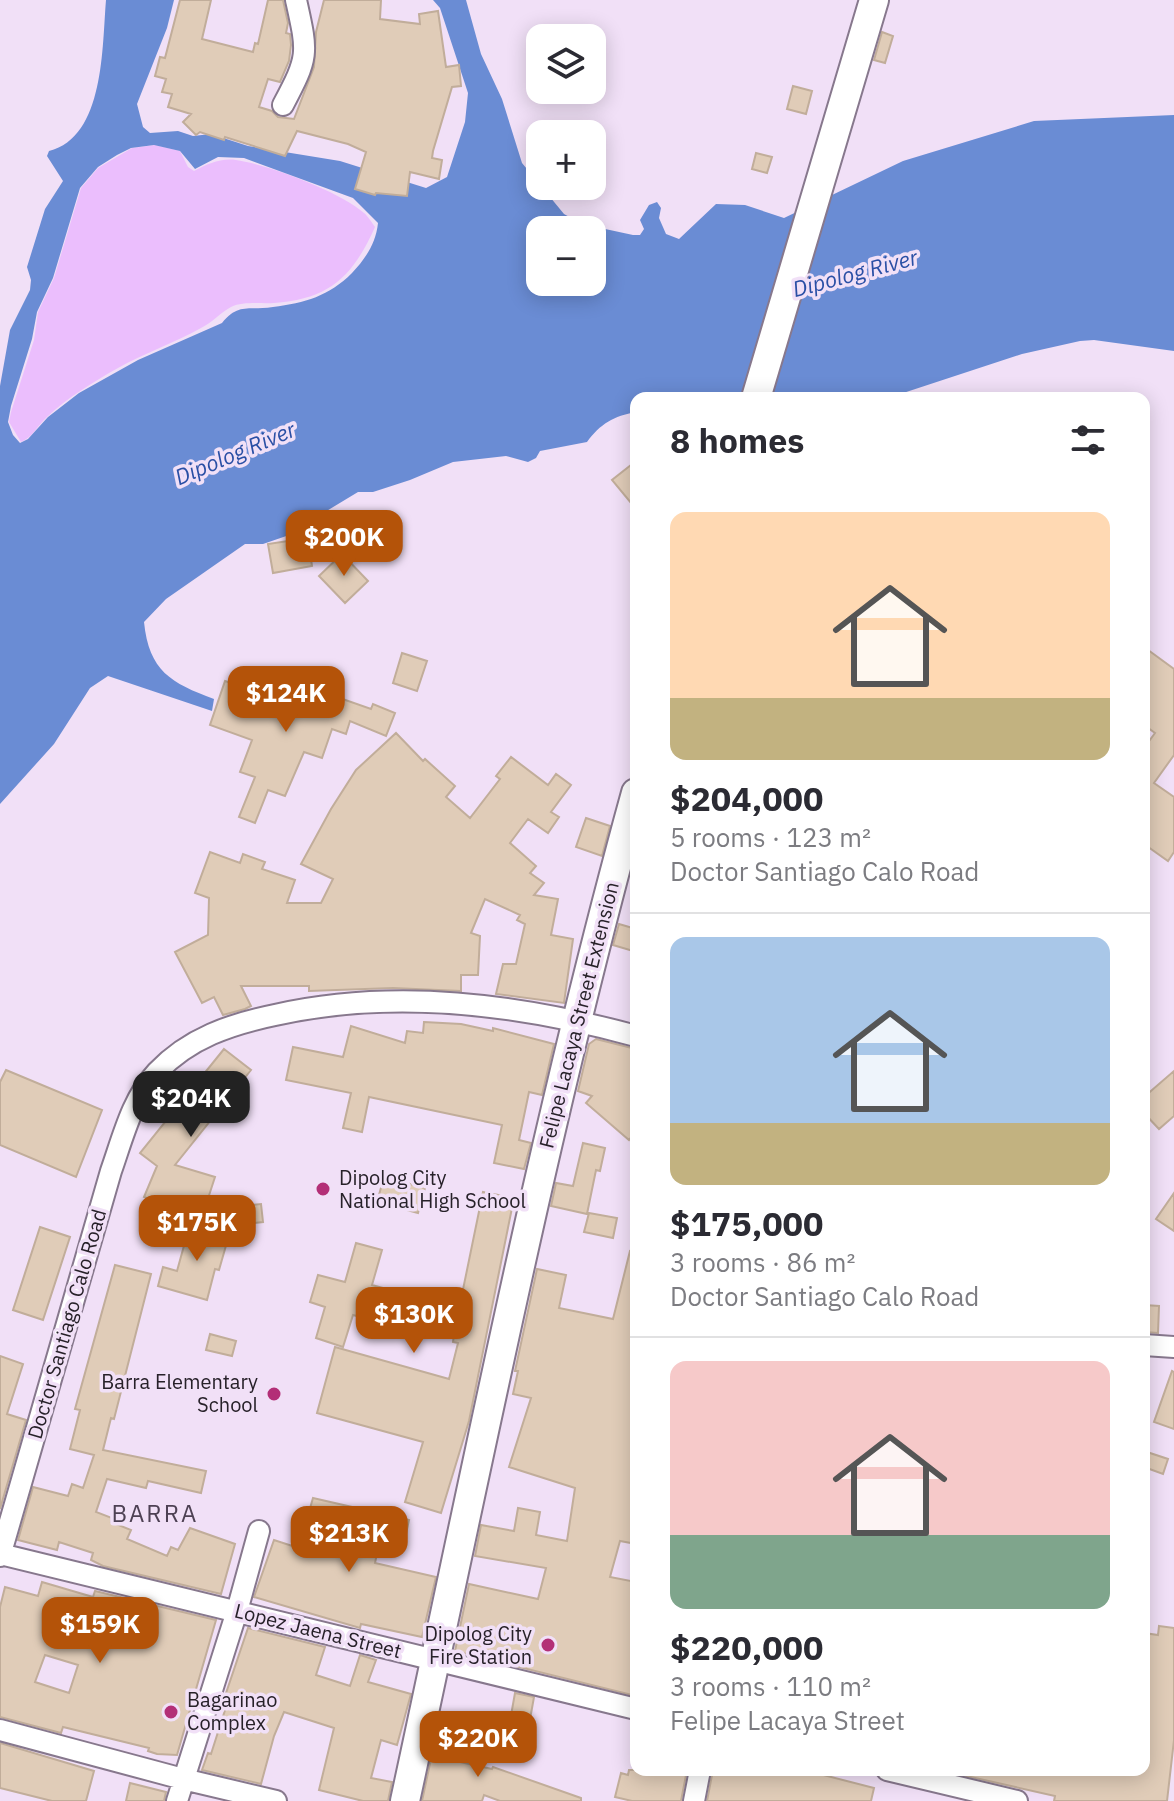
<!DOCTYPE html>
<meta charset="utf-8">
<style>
body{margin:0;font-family:"IBM Plex Sans",sans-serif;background:#f7f7f7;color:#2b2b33;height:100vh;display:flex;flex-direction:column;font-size:30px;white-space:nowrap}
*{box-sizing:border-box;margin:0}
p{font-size:26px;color:#7c7c81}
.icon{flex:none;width:44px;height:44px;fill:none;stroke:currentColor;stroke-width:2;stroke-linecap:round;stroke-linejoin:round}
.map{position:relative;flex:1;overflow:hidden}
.sheet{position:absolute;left:630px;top:392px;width:520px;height:1384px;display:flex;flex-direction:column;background:#fff;border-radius:16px;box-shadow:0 4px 20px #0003}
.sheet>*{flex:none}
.fabs{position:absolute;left:526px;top:24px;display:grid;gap:16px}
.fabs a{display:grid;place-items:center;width:80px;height:80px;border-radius:16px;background:#fff;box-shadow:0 4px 20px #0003;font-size:40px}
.price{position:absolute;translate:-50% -68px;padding:0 18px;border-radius:16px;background:#b45309;color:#fff;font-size:26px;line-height:52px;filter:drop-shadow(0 2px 4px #0008)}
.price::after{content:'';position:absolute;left:50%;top:48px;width:24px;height:18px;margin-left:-12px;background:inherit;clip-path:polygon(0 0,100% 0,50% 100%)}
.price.current{background:#222;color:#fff}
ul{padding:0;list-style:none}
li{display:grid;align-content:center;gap:16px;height:424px;padding:0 40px}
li+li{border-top:2px solid #e1e1e2}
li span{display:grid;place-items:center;height:248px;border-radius:16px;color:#555}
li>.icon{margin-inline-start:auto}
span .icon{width:144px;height:144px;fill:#fffc;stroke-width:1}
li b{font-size:34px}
h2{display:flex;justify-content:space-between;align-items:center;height:96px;padding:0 40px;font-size:34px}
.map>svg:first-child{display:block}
.green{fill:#ebbefd}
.water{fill:#6a8cd4;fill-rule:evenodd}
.building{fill:#e0ccb8;stroke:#c1ad9a;stroke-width:2;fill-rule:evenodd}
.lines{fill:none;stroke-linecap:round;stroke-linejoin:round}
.street-casing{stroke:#87788d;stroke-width:24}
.secondary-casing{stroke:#87788d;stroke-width:32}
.street{stroke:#fff;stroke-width:20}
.secondary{stroke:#fff;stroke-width:28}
.poi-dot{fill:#b32f77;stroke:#f1e0f7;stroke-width:3}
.labels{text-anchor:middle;stroke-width:7;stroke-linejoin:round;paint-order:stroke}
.street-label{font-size:20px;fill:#272129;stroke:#f1e0f7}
.poi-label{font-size:20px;fill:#272129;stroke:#f1e0f7;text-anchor:start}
.water-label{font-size:22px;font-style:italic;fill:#2a4fa5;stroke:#f1e0f7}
.quarter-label{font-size:24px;letter-spacing:2px;fill:#4e4154;stroke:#f1e0f7}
</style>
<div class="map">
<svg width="1174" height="1801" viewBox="0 0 1174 1801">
<rect width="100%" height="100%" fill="#f1e0f7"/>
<!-- green -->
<path class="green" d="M155,145L180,151L188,167L194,171C208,164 220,158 236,160C266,164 341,192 364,213C368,216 372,223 375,227C353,276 330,299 274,303C261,304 244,301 231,307C221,312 212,323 201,328C174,343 145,353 118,368C93,382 67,398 47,417C38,425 32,438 21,442L9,422L11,412L34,340L38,312L54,278L81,188L98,168L132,148Z"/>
<!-- water -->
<path class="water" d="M106,0H174L167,28L137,104L143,127L150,133L178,131L193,136L211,134L248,146L340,161L426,188L447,177L465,122L468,93L440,8L433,0H466L481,54L502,99L522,163L564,214L582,224L633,235H640L644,229L640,220L649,205L657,202L661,208L659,218L666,234L679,239L716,204L745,205L784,218L903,161L1034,121L1174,115V351L1094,340L1080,341L1022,354L888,398H636V412C614,416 600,424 587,442L540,451L536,458L528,462L506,456L453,462L410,480L373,492H358L315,518L298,532L263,544H245L166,599L144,622C149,671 171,683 214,699L212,711L108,676L90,688L54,744L0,804V386L10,330L30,290L31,280L27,267L45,209L63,181L47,156L49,151C105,137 102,46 106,0ZM154,145L180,151L195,169L218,157L244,158L353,198L378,223C376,243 366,258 352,273C329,296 305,303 273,307C249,311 239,302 222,323L138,360L79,393L48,417L28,439L20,443L13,435L8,422L11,406L32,339L37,312L53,278L80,188L98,167L117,155L131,148ZM540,230H592V282H540Z"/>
<!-- building -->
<path class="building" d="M180,0H211L202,39L253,52L255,43L258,44L268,0H283L288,23L286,33L290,34L291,45L289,61L280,82L268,79L259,107L272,111L278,117L294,119L314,67L316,32L324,0H381L380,19L420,24L419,14L438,11L446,67L459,65L461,86L452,87L433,151L432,158L442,160L439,179L410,172L407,196L376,193L375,195L355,189L366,152L348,144L297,131L285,156L225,137L224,140L200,132L196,135L183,122L191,114L168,107L172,94L162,92L166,79L155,76L160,57L165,58Z
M882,32L893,36L885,63L874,60Z
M793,86L812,91L806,114L787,109Z
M756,153L772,157L767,173L752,169Z
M636,461V509L612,480Z
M354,537L365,549L354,559L343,548Z
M308,538L312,566L273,573L268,544Z
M342,554L368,581L345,603L319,576Z
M1144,647L1174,669V755L1154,783L1174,797V852L1168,861L1144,844V748L1155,733L1144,725Z
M402,653L427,661L417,691L393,683Z
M225,681L284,700L286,695L308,703L312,691L336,700L337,697L371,709L373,704L395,713L386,736L350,721L346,734L332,729L322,758L304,752L285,796L268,790L255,823L239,817L255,777L240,772L252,740L210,725Z
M396,733L423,761L425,759L455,786L446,797L470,818L500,779L496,776L511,757L548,785L556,774L571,785L551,812L559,817L548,833L528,819L510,843L536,866L530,873L544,883L534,895L558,899L551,935L573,939L564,1003L496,994L503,964H516L525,924L517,920L520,915L485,899L471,933L480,936L478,975H461V991L393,988L309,991V986H241L251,1006L245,1009L223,1015L214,997L202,1003L175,952L208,935L209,898L195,893L210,852L240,863L243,854L265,862L262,869L295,880L287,903H321L333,879L301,864L331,809L356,770Z
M586,818L610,826L602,856L576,847Z
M619,924L636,929L633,951L613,945Z
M424,1022L461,1024L493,1031V1028L554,1044L542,1095L529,1092L519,1140L531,1143L524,1169L494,1163L502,1125L369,1097L362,1132L343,1128L351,1093L286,1080L293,1047L343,1057L351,1026L405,1043L407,1031L423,1033Z
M596,1039L636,1049V1132L629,1140L586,1103L592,1096L578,1091L589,1044Z
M224,1049L251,1070L175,1165L215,1177L201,1220L144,1197L157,1166L140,1153Z
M6,1070L102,1110L76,1177L0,1145V1082Z
M1174,1071V1116L1159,1129L1144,1113V1097Z
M583,1143L605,1148L600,1171L596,1170L587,1214L551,1206L556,1183L573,1186Z
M384,1177L425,1188L418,1213L377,1202Z
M483,1192L514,1198L469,1421L441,1513L405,1502L423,1442L317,1413L335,1347L449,1379L458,1343L453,1342L454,1335L370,1313L368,1319L353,1315L343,1347L316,1338L325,1307L310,1302L318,1275L345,1282L356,1243L382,1250L372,1285L459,1309Z
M1174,1193V1231L1156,1219Z
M261,1204L263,1222L236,1225L234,1207Z
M589,1213L617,1218L613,1238L584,1232Z
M190,1224L229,1235L219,1270L215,1269L207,1300L158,1286L163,1267L177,1271Z
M40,1227L70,1237L43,1320L13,1310Z
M630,1251L636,1252V1544L620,1541L610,1577L636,1582V1696L455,1651L469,1584L538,1599L546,1568L475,1556L481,1525L514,1531L518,1508L540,1512L536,1535L567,1541L575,1488L509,1467L531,1398L513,1394L518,1371H515L537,1269L566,1275L559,1308L613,1319Z
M115,1265L151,1274L114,1419L111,1418L103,1450L206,1471L201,1493L148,1481L146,1488L107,1479L96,1512L112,1518L111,1522L131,1530L127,1539L167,1556L171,1547L178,1550L190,1528L235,1544L221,1594L103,1566L91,1560L93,1553L59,1542L57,1550L18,1540L33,1487L68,1496L72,1484L83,1488L94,1455L70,1449L80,1410L75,1409Z
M1144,1305L1159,1306L1158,1333L1144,1332Z
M210,1334L236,1341L232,1356L206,1350Z
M0,1356L23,1364L7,1414L26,1420L0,1509Z
M1172,1371L1174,1372V1429L1154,1422Z
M1144,1451L1168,1459L1163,1474L1144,1467Z
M313,1498L409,1520L404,1543L380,1539L375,1563L436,1577L422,1637L361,1624L360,1628L254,1597L274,1540L320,1555L326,1525L307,1519Z
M42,1582L93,1597L95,1591L216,1620L177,1755L157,1754L148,1751L149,1748L63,1727L61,1733L0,1717V1607L5,1587L38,1596ZM45,1655L78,1665L69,1693L35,1682Z
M1159,1626L1174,1628V1740L1167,1801H1054L1055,1796L962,1775L963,1770H1144V1633L1158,1635Z
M248,1628L325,1647L316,1675L350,1686L360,1655L376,1660L368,1682L411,1694L397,1745L381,1740L371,1778L392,1782L388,1801H363L319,1790L334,1728L284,1712L274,1736L261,1784L202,1770L208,1753L211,1754L226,1707L222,1705Z
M515,1693L534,1697L529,1725L510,1721Z
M437,1731L466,1738L460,1762L492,1769L493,1767L581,1798V1801H500L484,1795L482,1801H422Z
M0,1743L94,1771L86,1801H52L0,1788Z
M629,1770H687L681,1801H632L615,1797L621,1773L628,1775Z
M713,1770H804L874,1788L871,1801H707Z
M130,1783L166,1792L164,1801H126Z"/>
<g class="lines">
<defs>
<path id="street" d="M283,105C309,56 308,54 296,0
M1144,1345L1174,1347
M0,1554L636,1709
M0,1556L111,1171C123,1137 132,1099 157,1072C189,1038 231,1024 275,1015C395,988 519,1004 636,1036
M0,1730L183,1779L276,1801
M887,1770L1017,1801
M177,1801L237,1611L259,1531
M694,1801L700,1770"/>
<path id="secondary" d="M756,398L874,0
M405,1801C478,1464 544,1126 636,793"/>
</defs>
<!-- street casing -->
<use href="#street" class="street-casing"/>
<!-- secondary casing -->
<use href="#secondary" class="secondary-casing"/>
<!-- street -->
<use href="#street" class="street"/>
<!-- secondary -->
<use href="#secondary" class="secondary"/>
</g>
<!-- markers -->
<g class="poi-dot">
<circle cx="323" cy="1189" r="8"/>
<circle cx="274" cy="1394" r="8"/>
<circle cx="548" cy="1645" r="8"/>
<circle cx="171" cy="1712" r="8"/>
</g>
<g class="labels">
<!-- street labels -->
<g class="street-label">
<text transform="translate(579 1015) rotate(-76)" y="7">Felipe Lacaya Street Extension</text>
<text transform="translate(67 1324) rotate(-74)" y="7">Doctor Santiago Calo Road</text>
<text transform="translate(318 1631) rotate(14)" y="7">Lopez Jaena Street</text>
</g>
<!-- poi labels -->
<g class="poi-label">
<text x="339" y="1185">Dipolog City<tspan x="339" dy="23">National High School</tspan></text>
<text x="258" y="1389" text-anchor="end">Barra Elementary<tspan x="258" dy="23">School</tspan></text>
<text x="532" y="1641" text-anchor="end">Dipolog City<tspan x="532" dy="23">Fire Station</tspan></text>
<text x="187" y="1707">Bagarinao<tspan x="187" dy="23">Complex</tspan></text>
</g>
<!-- water labels -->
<g class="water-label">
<text transform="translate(855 273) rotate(-15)" y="8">Dipolog River</text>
<text transform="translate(235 453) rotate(-23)" y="8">Dipolog River</text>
</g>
<!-- quarter labels -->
<g class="quarter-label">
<text x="155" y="1522">BARRA</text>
</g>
</g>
</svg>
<div class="fabs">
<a><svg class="icon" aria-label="layers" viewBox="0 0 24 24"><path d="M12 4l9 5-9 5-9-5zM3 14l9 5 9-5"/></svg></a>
<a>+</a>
<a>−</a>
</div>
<b class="price" style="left:344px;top:578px">$200K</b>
<b class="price" style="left:286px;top:734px">$124K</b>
<b class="price current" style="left:191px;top:1139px">$204K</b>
<b class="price" style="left:197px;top:1263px">$175K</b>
<b class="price" style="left:414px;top:1355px">$130K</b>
<b class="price" style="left:349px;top:1574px">$213K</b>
<b class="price" style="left:100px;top:1665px">$159K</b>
<b class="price" style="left:478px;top:1779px">$220K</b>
<section class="sheet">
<h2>8 homes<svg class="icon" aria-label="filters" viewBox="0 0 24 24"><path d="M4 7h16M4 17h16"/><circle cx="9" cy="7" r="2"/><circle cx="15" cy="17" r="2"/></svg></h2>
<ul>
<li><span style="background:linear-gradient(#ffd9b3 75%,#c2b280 0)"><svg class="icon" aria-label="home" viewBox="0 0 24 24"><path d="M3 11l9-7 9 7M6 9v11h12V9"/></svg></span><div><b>$204,000</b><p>5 rooms · 123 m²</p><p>Doctor Santiago Calo Road</p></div></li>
<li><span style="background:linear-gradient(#a9c7e8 75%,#c2b280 0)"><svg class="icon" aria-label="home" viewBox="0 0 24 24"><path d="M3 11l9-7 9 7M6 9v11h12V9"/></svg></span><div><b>$175,000</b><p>3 rooms · 86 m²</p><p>Doctor Santiago Calo Road</p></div></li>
<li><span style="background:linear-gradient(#f6c9c9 70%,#7fa58c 0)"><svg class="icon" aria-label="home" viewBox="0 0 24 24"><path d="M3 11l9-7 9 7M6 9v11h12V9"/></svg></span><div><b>$220,000</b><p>3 rooms · 110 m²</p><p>Felipe Lacaya Street</p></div></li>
</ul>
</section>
</div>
